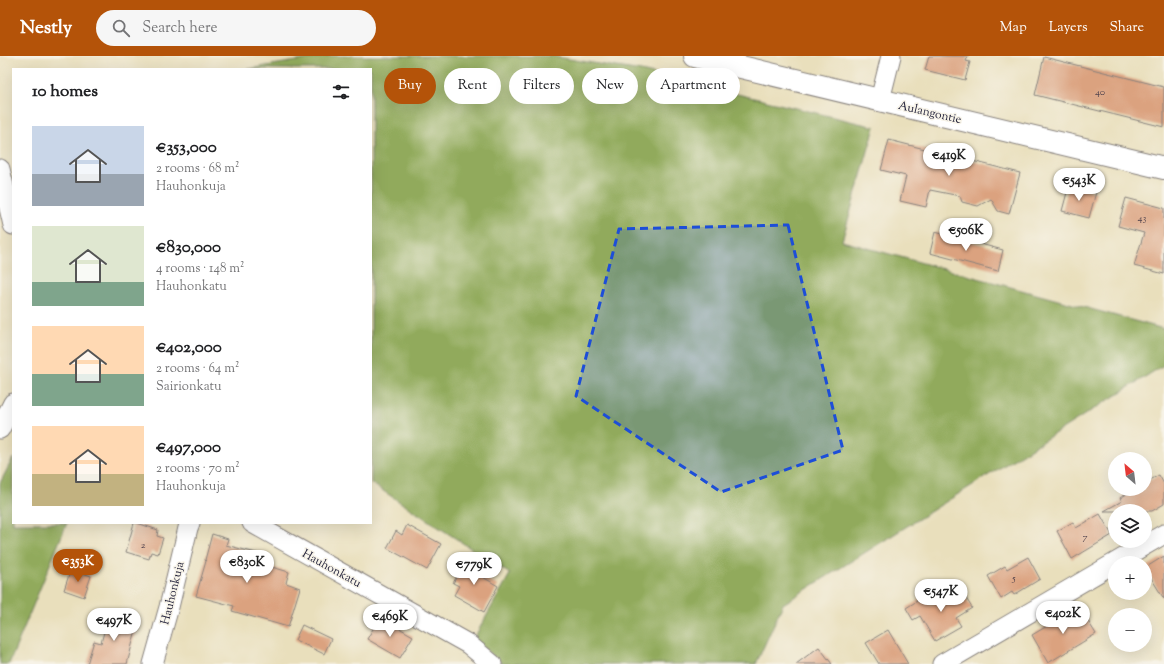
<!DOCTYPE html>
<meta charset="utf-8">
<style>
body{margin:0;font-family:"Sorts Mill Goudy",serif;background:#f6f6f6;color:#202124;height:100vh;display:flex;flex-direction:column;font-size:15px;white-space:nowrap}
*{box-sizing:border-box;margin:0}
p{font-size:13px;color:#757577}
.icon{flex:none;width:22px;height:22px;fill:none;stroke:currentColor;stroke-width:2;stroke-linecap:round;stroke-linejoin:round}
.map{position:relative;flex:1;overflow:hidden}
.side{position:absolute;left:12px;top:12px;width:360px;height:456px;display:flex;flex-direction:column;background:#fff;border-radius:0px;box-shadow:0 4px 16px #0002}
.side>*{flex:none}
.guide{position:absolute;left:384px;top:12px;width:380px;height:36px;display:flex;gap:8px}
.needle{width:26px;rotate:332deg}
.controls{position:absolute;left:1108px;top:396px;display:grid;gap:8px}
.controls a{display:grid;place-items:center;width:44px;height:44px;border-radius:50%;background:#fff;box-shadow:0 4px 16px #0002;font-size:20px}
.price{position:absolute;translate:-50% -34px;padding:0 9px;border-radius:14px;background:#fff;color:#222;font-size:13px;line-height:26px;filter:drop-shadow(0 1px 2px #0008)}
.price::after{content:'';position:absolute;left:50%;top:24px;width:12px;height:9px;margin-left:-6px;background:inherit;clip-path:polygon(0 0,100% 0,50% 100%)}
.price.selected{background:#b45309;color:#fff}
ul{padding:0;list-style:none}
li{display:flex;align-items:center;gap:12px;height:100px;padding:0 20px}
li span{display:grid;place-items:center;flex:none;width:112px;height:80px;border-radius:0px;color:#555}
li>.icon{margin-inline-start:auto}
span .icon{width:48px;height:48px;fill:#fffc;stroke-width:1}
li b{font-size:17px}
h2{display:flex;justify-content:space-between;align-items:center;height:48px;padding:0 20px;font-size:17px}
.pill{padding:0 14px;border-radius:18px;background:#fff;box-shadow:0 4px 16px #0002;font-size:14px;line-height:36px}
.pill.selected{background:#b45309;color:#fff}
header{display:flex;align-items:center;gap:24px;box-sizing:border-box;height:56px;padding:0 20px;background:#b45309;color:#fff}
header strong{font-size:19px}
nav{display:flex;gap:22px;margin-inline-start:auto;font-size:14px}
.search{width:280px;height:36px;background:#f6f6f6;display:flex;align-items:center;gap:10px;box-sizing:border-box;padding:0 14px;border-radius:22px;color:#757577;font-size:15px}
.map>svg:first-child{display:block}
.forest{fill:#91aa5c;stroke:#5a664c}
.building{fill:#dba27f}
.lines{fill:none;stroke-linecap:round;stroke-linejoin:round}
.minor-casing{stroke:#86807c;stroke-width:21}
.major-casing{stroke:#86807c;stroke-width:24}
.minor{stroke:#fff;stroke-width:19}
.major{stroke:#fff;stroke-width:22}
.marked{fill:#1d4ed8;fill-opacity:0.2;stroke:#1d4ed8;stroke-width:3;stroke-dasharray:8 5;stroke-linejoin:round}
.labels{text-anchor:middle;stroke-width:3;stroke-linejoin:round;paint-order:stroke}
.number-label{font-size:10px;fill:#50424c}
.street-label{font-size:12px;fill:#22223b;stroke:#f7f3e8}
</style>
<header>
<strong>Nestly</strong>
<div class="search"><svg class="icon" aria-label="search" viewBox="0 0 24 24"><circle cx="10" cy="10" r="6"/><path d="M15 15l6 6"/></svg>Search here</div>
<nav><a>Map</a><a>Layers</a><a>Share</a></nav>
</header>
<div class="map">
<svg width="1164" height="608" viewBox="0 0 1164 608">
<rect width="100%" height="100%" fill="#f7f3e8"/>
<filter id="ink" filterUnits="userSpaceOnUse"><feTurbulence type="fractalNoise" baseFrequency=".025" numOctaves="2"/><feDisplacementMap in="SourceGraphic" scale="8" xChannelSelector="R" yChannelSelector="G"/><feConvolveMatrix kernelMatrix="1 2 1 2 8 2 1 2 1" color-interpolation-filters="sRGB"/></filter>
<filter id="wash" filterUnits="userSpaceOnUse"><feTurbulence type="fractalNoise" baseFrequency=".012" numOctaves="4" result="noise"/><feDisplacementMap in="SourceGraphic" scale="16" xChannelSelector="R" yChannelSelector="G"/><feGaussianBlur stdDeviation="0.9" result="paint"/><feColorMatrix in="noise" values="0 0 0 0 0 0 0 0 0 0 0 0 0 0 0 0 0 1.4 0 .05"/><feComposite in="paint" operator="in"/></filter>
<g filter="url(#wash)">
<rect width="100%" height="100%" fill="#e9dfbc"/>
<!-- forest -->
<path class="forest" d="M327,0H551L641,15L875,71L842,185L1164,273V309L783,548L756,608H503L473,584L510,518L371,427V13H248Z
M13,402V467H67L9,608H0V427Z"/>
<g id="blocks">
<!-- building -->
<path class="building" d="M929,0H968L966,5L970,6L965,24L925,14Z
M1044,1L1164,31V71L1035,39Z
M889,84L1020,117L1009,158L998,155L991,143L978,150L962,146L960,140L930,134L926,151L900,145L906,120L881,114Z
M1069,129L1096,136L1089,162L1062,155Z
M1126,142L1164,152V218L1134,210L1144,177L1118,170Z
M935,176L1003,194L998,215L930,197Z
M1159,419L1164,428V448L1152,455H1104L1122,445L1120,442L1135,433H1145V427Z
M1100,458L1112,479L1072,503L1057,475L1073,466L1076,472Z
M134,467H137L158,474L157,480L163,482L158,498L151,496L149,503L126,496Z
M407,469L441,488L427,514L387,492L396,475L402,479Z
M212,478L228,483L226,489L260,498L258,507L289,516L286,527L300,532L288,571L232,555L234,550L196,540L206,505L205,504Z
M1164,500V543L1145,512Z
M1028,501L1040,523L1014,539L1012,536L1001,543L988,520L1005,510L1007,513Z
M468,502L485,512L481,520L498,530L484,556L454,539L459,530L453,527Z
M71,513L91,520L84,541L64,534Z
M960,532L972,552L956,562L961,570L935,585L920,560L913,564L906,552L925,540L931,549Z
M1081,554L1096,578L1048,607L1032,579L1069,557L1071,561Z
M109,558L138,566L127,608H87L94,585L101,587Z
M380,561L413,580L400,602L367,583Z
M302,569L331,583L324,598L295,584Z
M888,574L908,608H879L866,587Z
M819,591L832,608H796Z"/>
</g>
</g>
<g filter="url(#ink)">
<use href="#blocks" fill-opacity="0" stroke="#86807c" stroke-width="1"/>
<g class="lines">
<defs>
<path id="minor" d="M880,44L891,0
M0,113L13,169
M0,373L13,347
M252,467L468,588L492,608
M153,608L169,551L188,472L190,467
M942,608L1164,478"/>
<path id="major" d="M695,0L1164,112"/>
</defs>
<!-- minor casing -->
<use href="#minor" class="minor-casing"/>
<!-- major casing -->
<use href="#major" class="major-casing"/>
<!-- minor -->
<use href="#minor" class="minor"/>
<!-- major -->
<use href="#major" class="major"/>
</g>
</g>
<!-- marked area -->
<path class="marked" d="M788,169L843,394L721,436L576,340L619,173Z"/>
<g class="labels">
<!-- number labels -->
<g class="number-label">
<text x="1100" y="39">40</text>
<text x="1142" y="165">43</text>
<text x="1085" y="484">7</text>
<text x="143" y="492">2</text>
<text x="1014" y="525">5</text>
</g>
<!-- street labels -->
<g class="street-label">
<text transform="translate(930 56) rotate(13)" y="4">Aulangontie</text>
<text transform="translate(332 512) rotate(29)" y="4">Hauhonkatu</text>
<text transform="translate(172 537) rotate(-76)" y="4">Hauhonkuja</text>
</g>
</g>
</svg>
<div class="controls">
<a><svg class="needle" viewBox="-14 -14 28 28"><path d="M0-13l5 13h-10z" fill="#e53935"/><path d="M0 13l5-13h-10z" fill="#757577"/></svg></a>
<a><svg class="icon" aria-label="layers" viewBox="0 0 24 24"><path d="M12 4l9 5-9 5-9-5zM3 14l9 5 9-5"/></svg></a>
<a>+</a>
<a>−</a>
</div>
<b class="price" style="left:949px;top:121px">€419K</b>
<b class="price" style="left:1079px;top:146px">€543K</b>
<b class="price" style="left:966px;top:196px">€506K</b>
<b class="price selected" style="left:78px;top:527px">€353K</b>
<b class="price" style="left:247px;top:528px">€830K</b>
<b class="price" style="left:474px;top:530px">€779K</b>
<b class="price" style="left:941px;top:557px">€547K</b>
<b class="price" style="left:1063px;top:579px">€402K</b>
<b class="price" style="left:390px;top:582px">€469K</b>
<b class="price" style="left:114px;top:586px">€497K</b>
<div class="guide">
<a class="pill selected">Buy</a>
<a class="pill">Rent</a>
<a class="pill">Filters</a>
<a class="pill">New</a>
<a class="pill">Apartment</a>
</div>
<section class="side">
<h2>10 homes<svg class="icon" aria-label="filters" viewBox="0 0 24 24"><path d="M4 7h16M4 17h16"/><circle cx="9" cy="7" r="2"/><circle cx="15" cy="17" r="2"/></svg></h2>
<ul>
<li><span style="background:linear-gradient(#c9d6e8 60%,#9aa5b1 0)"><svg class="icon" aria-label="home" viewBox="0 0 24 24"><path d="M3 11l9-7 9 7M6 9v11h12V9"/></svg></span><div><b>€353,000</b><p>2 rooms · 68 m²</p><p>Hauhonkuja</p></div></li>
<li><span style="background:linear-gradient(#dfe7d0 70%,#7fa58c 0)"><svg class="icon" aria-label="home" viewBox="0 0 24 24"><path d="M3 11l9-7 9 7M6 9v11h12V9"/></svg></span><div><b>€830,000</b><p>4 rooms · 148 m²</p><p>Hauhonkatu</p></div></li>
<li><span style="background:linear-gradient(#ffd9b3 60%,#7fa58c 0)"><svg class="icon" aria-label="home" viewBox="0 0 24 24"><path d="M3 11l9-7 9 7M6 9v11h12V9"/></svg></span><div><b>€402,000</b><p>2 rooms · 64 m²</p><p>Sairionkatu</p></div></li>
<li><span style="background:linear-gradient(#ffd9b3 60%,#c2b280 0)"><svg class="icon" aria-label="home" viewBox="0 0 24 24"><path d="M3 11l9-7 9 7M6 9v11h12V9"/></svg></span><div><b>€497,000</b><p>2 rooms · 70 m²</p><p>Hauhonkuja</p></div></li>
</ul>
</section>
</div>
